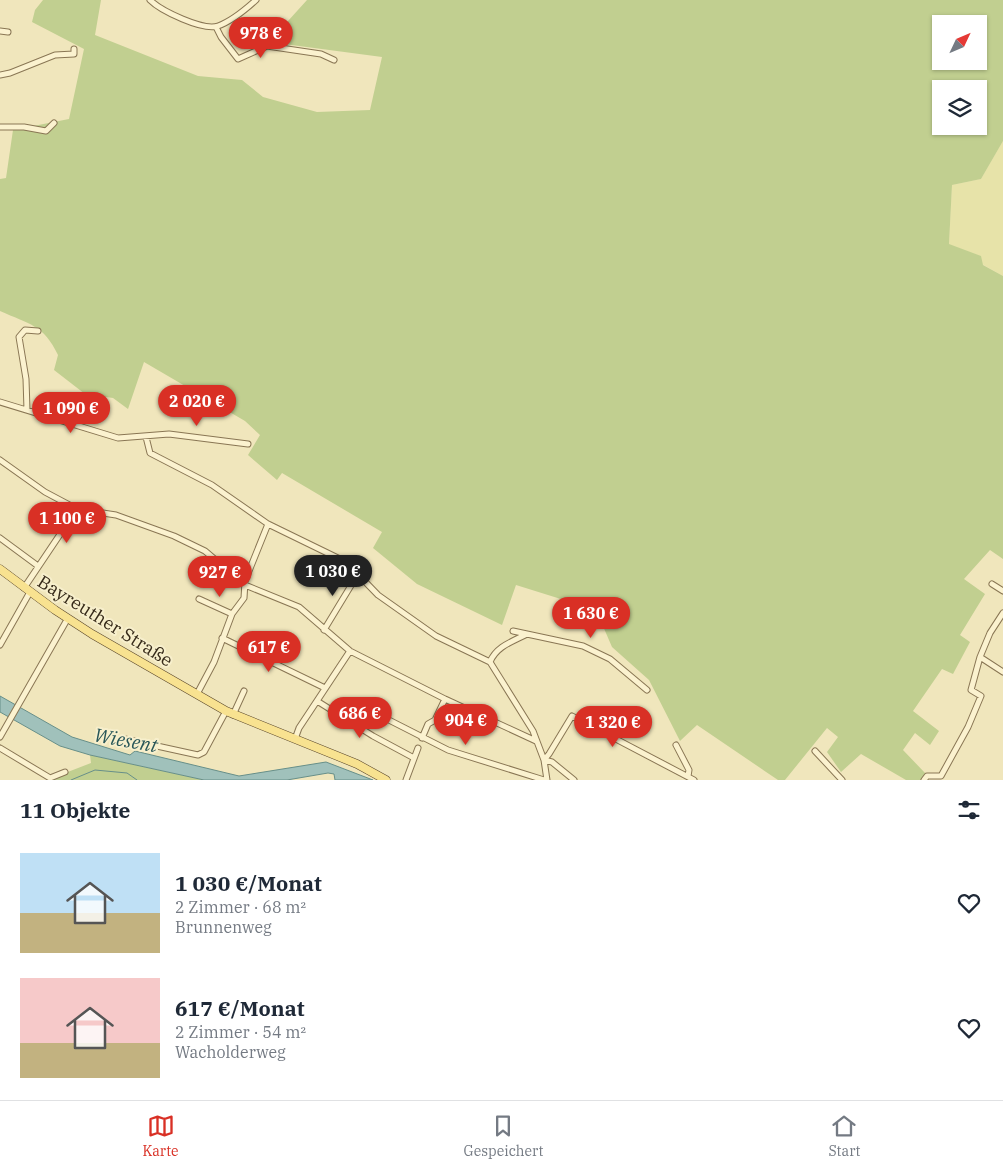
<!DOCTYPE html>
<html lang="de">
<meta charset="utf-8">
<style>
body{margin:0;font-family:"IBM Plex Serif",serif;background:#f6f6f7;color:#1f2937;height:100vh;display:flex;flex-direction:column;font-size:19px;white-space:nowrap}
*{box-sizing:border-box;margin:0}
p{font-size:16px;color:#747a83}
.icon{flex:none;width:28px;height:28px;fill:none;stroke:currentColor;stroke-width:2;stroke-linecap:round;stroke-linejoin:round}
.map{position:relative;height:780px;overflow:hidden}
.drawer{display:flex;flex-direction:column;background:#fff;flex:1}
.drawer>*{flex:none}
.needle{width:32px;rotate:46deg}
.tools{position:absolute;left:932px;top:15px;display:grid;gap:10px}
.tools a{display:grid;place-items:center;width:55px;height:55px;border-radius:0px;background:#fff;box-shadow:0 1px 4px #0004;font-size:25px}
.price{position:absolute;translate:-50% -42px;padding:0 11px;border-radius:18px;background:#d93025;color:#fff;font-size:16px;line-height:32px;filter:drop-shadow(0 1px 2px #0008)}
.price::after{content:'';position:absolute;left:50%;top:30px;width:15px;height:11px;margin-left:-8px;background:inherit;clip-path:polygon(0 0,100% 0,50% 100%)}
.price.active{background:#222;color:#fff}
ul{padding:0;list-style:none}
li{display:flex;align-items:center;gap:15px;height:125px;padding:0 20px}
li span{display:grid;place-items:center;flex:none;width:140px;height:100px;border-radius:0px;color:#555}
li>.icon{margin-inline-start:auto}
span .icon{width:60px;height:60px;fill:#fffc;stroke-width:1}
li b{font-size:21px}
h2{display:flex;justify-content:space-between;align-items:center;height:60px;padding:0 20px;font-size:21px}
.tab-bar{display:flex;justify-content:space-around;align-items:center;height:70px;border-top:1px solid #e0e1e3;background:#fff;font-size:14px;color:#747a83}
.tab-bar a{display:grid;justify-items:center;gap:2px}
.tab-bar .active{color:#d93025}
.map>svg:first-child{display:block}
.farmland{fill:#e7e3a9}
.green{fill:#c1cf90;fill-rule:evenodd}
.water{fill:#a0c1bb;stroke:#678f89}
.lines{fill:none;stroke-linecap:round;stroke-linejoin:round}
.stream{stroke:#678f89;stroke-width:1}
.minor-casing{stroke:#897654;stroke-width:7}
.primary-casing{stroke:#564329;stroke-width:9}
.minor{stroke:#fbf2cf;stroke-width:5}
.primary{stroke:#f8e290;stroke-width:8}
.labels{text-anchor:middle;stroke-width:4;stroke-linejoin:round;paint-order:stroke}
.street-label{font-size:18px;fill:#372b1a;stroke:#f7efcc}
.water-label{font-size:19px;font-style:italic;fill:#285658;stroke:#f7efcc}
</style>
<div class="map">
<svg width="1003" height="780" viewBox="0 0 1003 780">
<rect width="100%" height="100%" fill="#f0e6bc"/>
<!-- farmland -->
<path class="farmland" d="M1003,141V276L949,245L952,185L981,179Z"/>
<!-- green -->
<path class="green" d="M43,0H101L95,35L198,76L242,80L263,97L317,112L370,110L382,57L269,42L307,0H1003V141L981,179L952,185L949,244L981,256L983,265L1003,276V559L990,550L964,579L985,594L960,635L970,642L953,674L942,669L913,711L939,731L930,745L915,733L903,750L926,774L922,780H906L861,754L841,772L827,752L838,737L827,728L785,780H778L697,725L680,741L649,680L612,647L596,610L516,585L502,625L417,584L373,548L382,532L282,473L277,480L248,455L260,435L245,421L144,362L128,409L113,398L85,394L54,370L58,355C44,325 29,324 0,311V179L6,178L13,130L69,119L84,49L32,22L35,10ZM941,24H979V61H941ZM941,89H979V126H941Z
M90,755L204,780H47L91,763Z"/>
<!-- water -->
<path class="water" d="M0,696L72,737L130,755L135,751L239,776L326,762L373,780H335L334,774L328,773L287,780H204L90,755L60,746L0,712Z"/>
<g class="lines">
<!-- stream -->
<path class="stream" d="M71,780L95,770L127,773L137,780"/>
<defs>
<path id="minor" d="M150,0C161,11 203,31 218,26C232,21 245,10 256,0
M216,27L221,37L238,59L267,46L321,54L334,60
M0,31L8,32
M0,75L10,73L55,55L74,54V49
M0,127H24L46,131L54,123
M0,402L118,438L169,434L248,444
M27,410L26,379L19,337L25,330L38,331
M146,437L150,453L212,485L268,524L346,562L378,595L436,636L490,662L533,731L544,760L547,780
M0,460L45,492L77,509L116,515L174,536L205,551L245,585L299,607L350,651L445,699L536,741
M0,538L38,566
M992,584L1003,591
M24,588L77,509
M199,599L232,614
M1003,613L990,633L980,657L1003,672
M324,630L358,574
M513,631L583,646L610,659L647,690
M222,638L325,688
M0,645L30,592
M490,662C496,647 511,642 525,635
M197,694L214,662L232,614L244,598L245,581L268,524
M317,701L373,736L414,758
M233,715L244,691
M385,718L448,750L544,780
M0,737L68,618
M422,738L428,724L435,720L445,699
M125,739L198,755L204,752L226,711
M295,739L299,728L350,651
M676,745L689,770L688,776
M0,748L50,778L65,772
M815,751L842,780
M406,780L418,748
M574,780L552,762L544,760L549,754L572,716L694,780
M924,780L927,776H941L968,727L981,696L971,690L980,657"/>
<path id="primary" d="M0,569L55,610L92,634L226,711L357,764L386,780"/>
</defs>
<!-- minor casing -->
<use href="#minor" class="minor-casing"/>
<!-- primary casing -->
<use href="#primary" class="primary-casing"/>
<!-- minor -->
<use href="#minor" class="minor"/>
<!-- primary -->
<use href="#primary" class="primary"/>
</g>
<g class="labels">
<!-- street labels -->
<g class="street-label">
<text transform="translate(105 621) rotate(32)" y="6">Bayreuther Straße</text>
</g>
<!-- water labels -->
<g class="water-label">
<text transform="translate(126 740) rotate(10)" y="7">Wiesent</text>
</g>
</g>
</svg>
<div class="tools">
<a><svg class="needle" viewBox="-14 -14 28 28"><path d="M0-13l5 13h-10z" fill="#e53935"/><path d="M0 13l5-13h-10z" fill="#747a83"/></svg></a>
<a><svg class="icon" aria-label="layers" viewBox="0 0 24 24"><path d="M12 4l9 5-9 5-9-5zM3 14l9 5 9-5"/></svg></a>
</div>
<b class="price" style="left:261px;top:59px">978 €</b>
<b class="price" style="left:197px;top:427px">2 020 €</b>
<b class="price" style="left:71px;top:434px">1 090 €</b>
<b class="price" style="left:67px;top:544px">1 100 €</b>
<b class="price active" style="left:333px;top:597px">1 030 €</b>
<b class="price" style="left:220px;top:598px">927 €</b>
<b class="price" style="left:591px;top:639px">1 630 €</b>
<b class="price" style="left:269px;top:673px">617 €</b>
<b class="price" style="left:360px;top:739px">686 €</b>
<b class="price" style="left:466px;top:746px">904 €</b>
<b class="price" style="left:613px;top:748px">1 320 €</b>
</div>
<section class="drawer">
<h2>11 Objekte<svg class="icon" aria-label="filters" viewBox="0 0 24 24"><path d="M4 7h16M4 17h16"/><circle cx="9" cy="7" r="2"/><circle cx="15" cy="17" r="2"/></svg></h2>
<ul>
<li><span style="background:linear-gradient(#bfe0f5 60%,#c2b280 0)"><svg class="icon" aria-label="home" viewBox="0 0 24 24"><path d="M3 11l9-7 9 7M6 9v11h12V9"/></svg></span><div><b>1 030 €/Monat</b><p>2 Zimmer · 68 m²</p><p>Brunnenweg</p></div><svg class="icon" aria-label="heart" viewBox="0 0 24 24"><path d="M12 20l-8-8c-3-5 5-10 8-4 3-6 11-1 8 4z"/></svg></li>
<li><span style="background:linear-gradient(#f6c9c9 65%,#c2b280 0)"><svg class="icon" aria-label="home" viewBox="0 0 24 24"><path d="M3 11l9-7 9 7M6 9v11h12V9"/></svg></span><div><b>617 €/Monat</b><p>2 Zimmer · 54 m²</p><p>Wacholderweg</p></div><svg class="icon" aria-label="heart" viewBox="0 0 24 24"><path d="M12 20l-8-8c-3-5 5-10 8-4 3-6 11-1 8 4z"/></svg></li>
</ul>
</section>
<nav class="tab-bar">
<a class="active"><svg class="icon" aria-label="map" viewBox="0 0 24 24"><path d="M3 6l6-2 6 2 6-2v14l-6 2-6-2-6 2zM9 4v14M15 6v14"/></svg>Karte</a>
<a><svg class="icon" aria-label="saved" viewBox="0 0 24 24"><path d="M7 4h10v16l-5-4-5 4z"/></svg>Gespeichert</a>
<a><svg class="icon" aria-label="home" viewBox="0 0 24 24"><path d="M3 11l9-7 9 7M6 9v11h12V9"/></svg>Start</a>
</nav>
